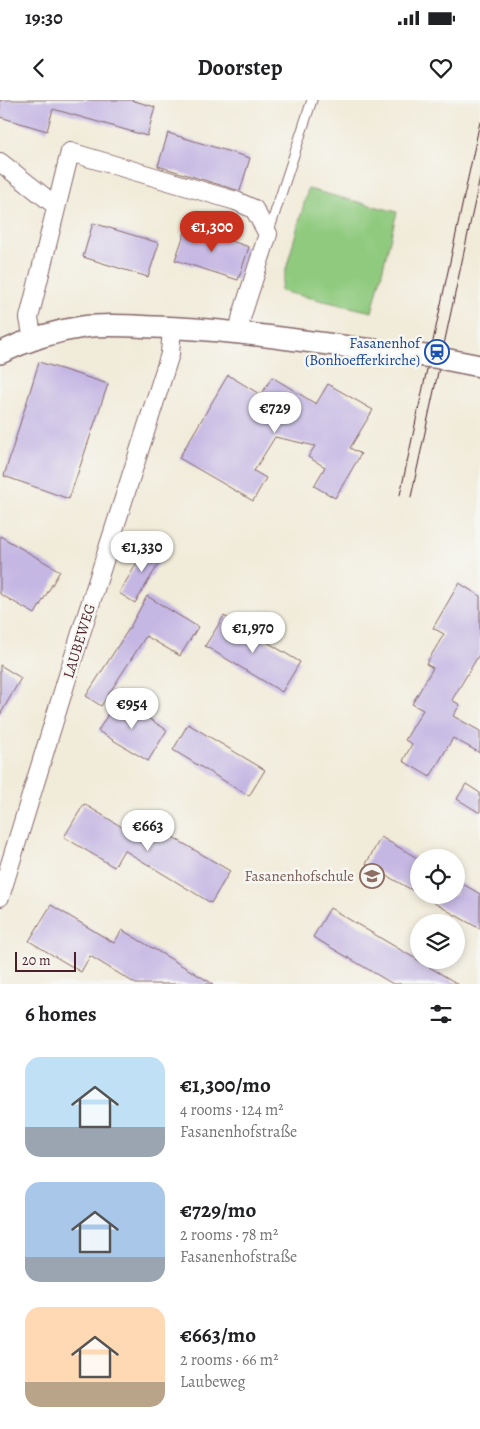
<!DOCTYPE html>
<meta charset="utf-8">
<style>
body{margin:0;font-family:Alegreya,serif;background:#f2f2f2;color:#202124;height:100vh;display:flex;flex-direction:column;font-size:19px;white-space:nowrap}
*{box-sizing:border-box;margin:0}
p{font-size:16px;color:#757577}
.icon{flex:none;width:28px;height:28px;fill:none;stroke:currentColor;stroke-width:2;stroke-linecap:round;stroke-linejoin:round}
.map{position:relative;height:884px;overflow:hidden}
.details{display:flex;flex-direction:column;background:#fff;flex:1}
.details>*{flex:none}
.controls{position:absolute;left:410px;top:749px;display:grid;gap:10px}
.controls a{display:grid;place-items:center;width:55px;height:55px;border-radius:50%;background:#fff;box-shadow:0 2px 8px #0003;font-size:25px}
.scale{position:absolute;left:15px;bottom:12px;width:61px;box-sizing:border-box;padding-left:5px;border:2px solid #4a1f2b;border-top:0;font-size:14px;line-height:18px;white-space:nowrap;color:#4a1f2b;-webkit-text-stroke:4px #f6f6f2;paint-order:stroke}
.price{position:absolute;translate:-50% -42px;padding:0 11px;border-radius:18px;background:#fff;color:#222;font-size:16px;line-height:32px;filter:drop-shadow(0 1px 2px #0008)}
.price::after{content:'';position:absolute;left:50%;top:30px;width:15px;height:11px;margin-left:-8px;background:inherit;clip-path:polygon(0 0,100% 0,50% 100%)}
.price.active{background:#c8321e;color:#fff}
ul{padding:0;list-style:none}
li{display:flex;align-items:center;gap:15px;height:125px;padding:0 25px}
li span{display:grid;place-items:center;flex:none;width:140px;height:100px;border-radius:15px;color:#555}
li>.icon{margin-inline-start:auto}
span .icon{width:60px;height:60px;fill:#fffc;stroke-width:1}
li b{font-size:21px}
h2{display:flex;justify-content:space-between;align-items:center;height:60px;padding:0 25px;font-size:21px}
.status{display:flex;justify-content:space-between;align-items:center;height:35px;padding:0 25px;background:#fff;direction:ltr}
.status svg{height:14px;fill:currentColor}
header{display:flex;justify-content:space-between;align-items:center;height:65px;padding:0 25px;background:#fff;font-size:22px;font-weight:700}
.map>svg:first-child{display:block}
.green{fill:#90ca7f;stroke:#6d7455}
.building{fill:#c5b7e3}
.lines{fill:none;stroke-linecap:round;stroke-linejoin:round}
.service-casing{stroke:#846668;stroke-width:11}
.minor-casing{stroke:#846668;stroke-width:20}
.tertiary-casing{stroke:#846668;stroke-width:24}
.service{stroke:#fff;stroke-width:9}
.minor{stroke:#fff;stroke-width:18}
.tertiary{stroke:#fff;stroke-width:21}
.tram{stroke:#4a1f2b;stroke-width:1}
.tertiary-bridge-casing{stroke:#846668;stroke-width:24;stroke-linecap:butt}
.tertiary-bridge{stroke:#fff;stroke-width:21}
.labels{text-anchor:middle;stroke-width:5;stroke-linejoin:round;paint-order:stroke}
.transit-label{font-size:15px;fill:#164399;stroke:#f6f6f2;text-anchor:end}
.street-label{font-size:15px;fill:#4a1f2b;stroke:#f6f6f2}
.education-label{font-size:15px;fill:#785e54;stroke:#f6f6f2;text-anchor:end}
</style>
<div class="status"><b>19:30</b><svg viewBox="0 0 49 12"><path d="M0 12V9h3v3zM5 12V6h3v6zM10 12V3h3v9zM15 12V0h3v12zM26 1h20v11H26zM47 4h2v5h-2z"/></svg></div>
<header><svg class="icon" aria-label="back" viewBox="0 0 24 24"><path d="M15 5l-7 7 7 7"/></svg>Doorstep<svg class="icon" aria-label="heart" viewBox="0 0 24 24"><path d="M12 20l-8-8c-3-5 5-10 8-4 3-6 11-1 8 4z"/></svg></header>
<div class="map">
<svg width="480" height="884" viewBox="0 0 480 884">
<rect width="100%" height="100%" fill="#f6f6f2"/>
<filter id="ink" filterUnits="userSpaceOnUse"><feTurbulence type="fractalNoise" baseFrequency=".02" numOctaves="2"/><feDisplacementMap in="SourceGraphic" scale="10" xChannelSelector="R" yChannelSelector="G"/><feConvolveMatrix kernelMatrix="1 2 1 2 8 2 1 2 1" color-interpolation-filters="sRGB"/></filter>
<filter id="wash" filterUnits="userSpaceOnUse"><feTurbulence type="fractalNoise" baseFrequency=".0096" numOctaves="4" result="noise"/><feDisplacementMap in="SourceGraphic" scale="20" xChannelSelector="R" yChannelSelector="G"/><feGaussianBlur stdDeviation="1.12" result="paint"/><feColorMatrix in="noise" values="0 0 0 0 0 0 0 0 0 0 0 0 0 0 0 0 0 1.4 0 .05"/><feComposite in="paint" operator="in"/></filter>
<g filter="url(#wash)">
<rect width="100%" height="100%" fill="#f1ebd9"/>
<!-- green -->
<path class="green" d="M308,89L397,112L372,212L280,191Z"/>
<g id="blocks">
<!-- building -->
<path class="building" d="M0,0H131L155,7L147,36L53,9L47,31L0,17Z
M168,33L250,58L240,91L158,66Z
M93,123L159,143L148,177L83,157Z
M187,126L249,147L238,180L175,160Z
M39,262L108,284L69,399L4,376Z
M228,275L261,295L272,277L316,304L328,284L373,310L350,348L361,354L335,398L314,386L325,367L308,357L315,346L275,337L254,371L266,378L253,401L179,358Z
M0,436L60,471L35,514L0,494Z
M149,443L165,453L135,503L119,493Z
M459,483L480,496V553L452,600L460,605L453,616L480,631V653L453,638L430,677L403,661L412,644L405,640L423,610L412,604L433,568L426,564L444,534L433,528Z
M147,496L198,527L180,556L146,536L101,606L86,596L130,527Z
M224,516L300,562L282,592L205,546Z
M0,565L21,578L0,615Z
M117,599L167,630L148,661L98,631Z
M188,624L265,670L249,696L173,650Z
M466,684L480,693V713L457,699Z
M84,704L145,741L154,726L230,771L211,803L124,750L114,767L64,737Z
M381,737L419,759V794L366,764Z
M456,780L480,794V829L420,795H456Z
M51,805L114,843L122,830L213,884H136L90,856L81,872L29,841Z
M330,808L458,884H393L313,837Z"/>
</g>
</g>
<g filter="url(#ink)">
<use href="#blocks" fill-opacity="0" stroke="#846668" stroke-width="1"/>
<g class="lines">
<defs>
<path id="service" d="M268,134L312,0"/>
<path id="minor" d="M0,62L56,106
M33,240L29,218L70,52L236,101L254,109L268,134L242,215L238,233
M0,797L81,533L170,254L172,227"/>
<path id="tertiary" d="M0,253C25,241 55,231 83,227C106,224 131,226 155,227C228,229 301,241 373,250"/>
</defs>
<!-- service casing -->
<use href="#service" class="service-casing"/>
<!-- minor casing -->
<use href="#minor" class="minor-casing"/>
<!-- tertiary casing -->
<use href="#tertiary" class="tertiary-casing"/>
<!-- service -->
<use href="#service" class="service"/>
<!-- minor -->
<use href="#minor" class="minor"/>
<!-- tertiary -->
<use href="#tertiary" class="tertiary"/>
<!-- tram -->
<path class="tram" d="M400,395L480,22
M411,397L480,78"/>
<defs>
<path id="tertiary-bridge" d="M373,250L434,257L480,266"/>
</defs>
<!-- tertiary-bridge casing -->
<use href="#tertiary-bridge" class="tertiary-bridge-casing"/>
<!-- tertiary-bridge -->
<use href="#tertiary-bridge" class="tertiary-bridge"/>
</g>
</g>
<!-- icons -->
<defs>
<symbol id="station-ring" viewBox="-11 -11 22 22"><circle r="9.5" fill="#f6f6f2" stroke="#1a4fb4" stroke-width="1.5"/><path d="M-3-6H3Q5-6 5-4V2Q5 4 3 4L4.5 6H3L1.5 4h-3L-3 6H-4.5L-3 4Q-5 4-5 2V-4Q-5-6-3-6ZM-3.5-4v3h7v-3ZM-3.5 1v1.5H-2V1ZM2 1v1.5H3.5V1Z" fill="#1a4fb4"/></symbol>
<symbol id="school-ring" viewBox="-11 -11 22 22"><circle r="9.5" fill="#f6f6f2" stroke="#8d6e63" stroke-width="1.5"/><path d="M0-5L7-2L0 1L-7-2ZM-4 1L0 2.5L4 1V4Q0 6-4 4Z" fill="#8d6e63"/></symbol>
</defs>
<g fill-rule="evenodd">
<use href="#station-ring" x="423" y="238" width="28" height="28"/>
<use href="#school-ring" x="358" y="762" width="28" height="28"/>
</g>
<g class="labels">
<!-- transit labels -->
<g class="transit-label">
<text x="420" y="248">Fasanenhof<tspan x="420" dy="17">(Bonhoefferkirche)</tspan></text>
</g>
<!-- street labels -->
<g class="street-label">
<text transform="translate(79 541) rotate(-73)" y="5">LAUBEWEG</text>
</g>
<!-- education labels -->
<g class="education-label">
<text x="354" y="781">Fasanenhofschule</text>
</g>
</g>
</svg>
<div class="controls">
<a><svg class="icon" aria-label="locate" viewBox="0 0 24 24"><circle cx="12" cy="12" r="6"/><path d="M12 2v4M12 18v4M2 12h4M18 12h4"/></svg></a>
<a><svg class="icon" aria-label="layers" viewBox="0 0 24 24"><path d="M12 4l9 5-9 5-9-5zM3 14l9 5 9-5"/></svg></a>
</div>
<div class="scale">20 m</div>
<b class="price active" style="left:212px;top:153px">€1,300</b>
<b class="price" style="left:275px;top:334px">€729</b>
<b class="price" style="left:142px;top:473px">€1,330</b>
<b class="price" style="left:253px;top:554px">€1,970</b>
<b class="price" style="left:132px;top:630px">€954</b>
<b class="price" style="left:148px;top:752px">€663</b>
</div>
<section class="details">
<h2>6 homes<svg class="icon" aria-label="filters" viewBox="0 0 24 24"><path d="M4 7h16M4 17h16"/><circle cx="9" cy="7" r="2"/><circle cx="15" cy="17" r="2"/></svg></h2>
<ul>
<li><span style="background:linear-gradient(#bfe0f5 70%,#9aa5b1 0)"><svg class="icon" aria-label="home" viewBox="0 0 24 24"><path d="M3 11l9-7 9 7M6 9v11h12V9"/></svg></span><div><b>€1,300/mo</b><p>4 rooms · 124 m²</p><p>Fasanenhofstraße</p></div></li>
<li><span style="background:linear-gradient(#a9c7e8 75%,#9aa5b1 0)"><svg class="icon" aria-label="home" viewBox="0 0 24 24"><path d="M3 11l9-7 9 7M6 9v11h12V9"/></svg></span><div><b>€729/mo</b><p>2 rooms · 78 m²</p><p>Fasanenhofstraße</p></div></li>
<li><span style="background:linear-gradient(#ffd9b3 75%,#b9a48a 0)"><svg class="icon" aria-label="home" viewBox="0 0 24 24"><path d="M3 11l9-7 9 7M6 9v11h12V9"/></svg></span><div><b>€663/mo</b><p>2 rooms · 66 m²</p><p>Laubeweg</p></div></li>
</ul>
</section>
